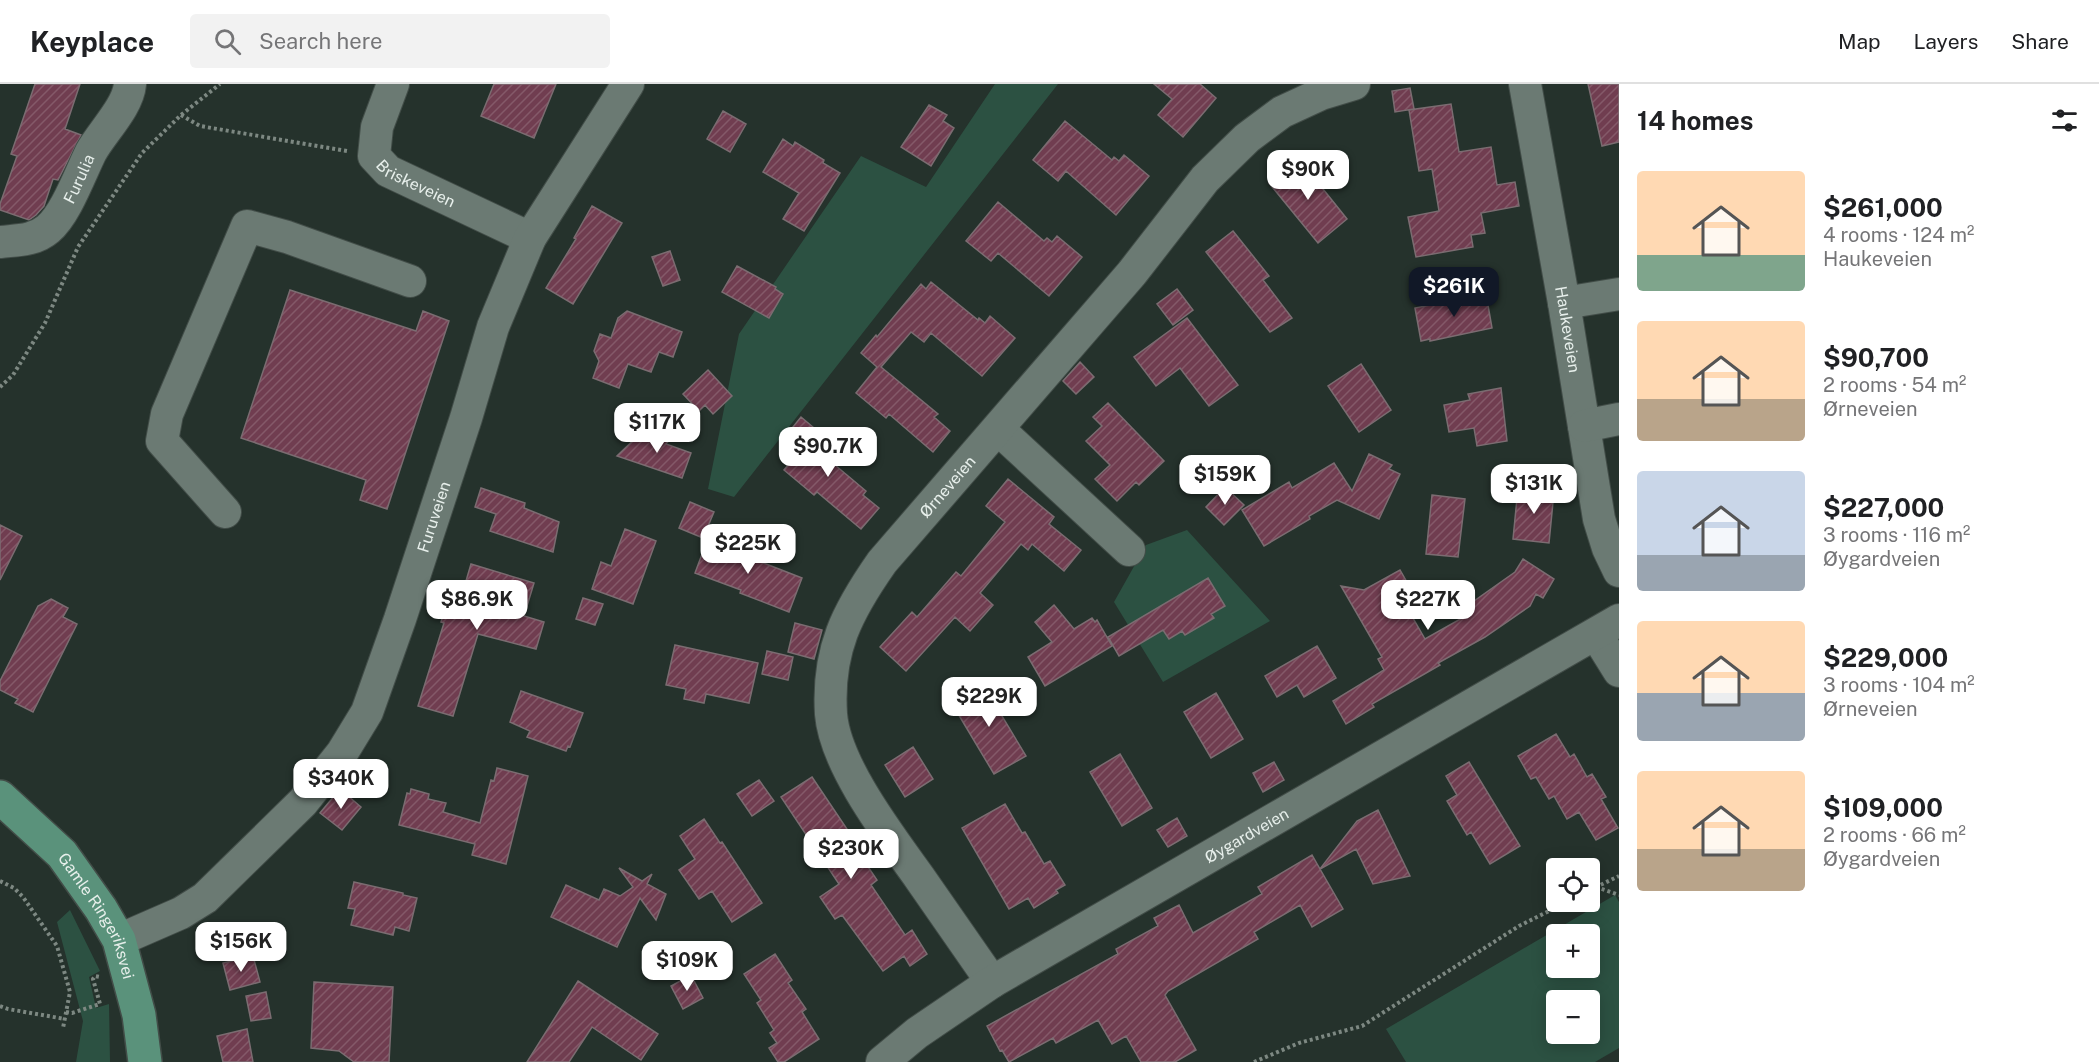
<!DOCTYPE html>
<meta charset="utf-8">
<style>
body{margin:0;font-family:"Public Sans",sans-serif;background:#f2f2f2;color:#202124;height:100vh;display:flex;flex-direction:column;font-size:22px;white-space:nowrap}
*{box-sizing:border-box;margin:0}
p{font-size:20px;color:#757577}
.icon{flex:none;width:33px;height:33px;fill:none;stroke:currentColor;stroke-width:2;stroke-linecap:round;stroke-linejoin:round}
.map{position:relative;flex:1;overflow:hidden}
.sheet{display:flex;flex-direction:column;background:#fff;width:480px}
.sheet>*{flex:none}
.buttons{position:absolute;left:1546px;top:774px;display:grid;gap:12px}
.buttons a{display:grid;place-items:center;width:54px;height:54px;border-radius:6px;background:#fff;box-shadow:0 3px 15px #0003;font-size:30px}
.price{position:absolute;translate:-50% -51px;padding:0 14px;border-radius:12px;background:#fff;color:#222;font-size:20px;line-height:39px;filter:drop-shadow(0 2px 3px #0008)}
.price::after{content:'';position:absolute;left:50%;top:36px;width:18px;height:14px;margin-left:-9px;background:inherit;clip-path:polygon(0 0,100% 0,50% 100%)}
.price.selected{background:#111827;color:#fff}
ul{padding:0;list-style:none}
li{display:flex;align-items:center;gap:18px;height:150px;padding:0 18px}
li span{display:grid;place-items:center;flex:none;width:168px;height:120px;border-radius:6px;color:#555}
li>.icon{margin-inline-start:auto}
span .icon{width:72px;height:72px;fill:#fffc;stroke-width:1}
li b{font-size:26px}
h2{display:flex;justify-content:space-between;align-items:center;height:72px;padding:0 18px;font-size:26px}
header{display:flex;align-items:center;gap:36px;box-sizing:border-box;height:84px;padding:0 30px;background:#fff;border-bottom:2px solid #e0e0e0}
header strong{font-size:28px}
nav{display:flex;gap:33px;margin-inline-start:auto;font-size:21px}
.search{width:420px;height:54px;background:#f2f2f2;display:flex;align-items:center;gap:15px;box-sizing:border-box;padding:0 21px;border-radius:6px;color:#757577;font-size:22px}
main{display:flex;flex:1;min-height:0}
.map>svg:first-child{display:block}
.grass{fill:#2c5142;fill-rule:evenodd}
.building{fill:url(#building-hatch);stroke:#7b6c71;stroke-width:1.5}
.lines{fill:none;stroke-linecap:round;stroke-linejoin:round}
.minor-casing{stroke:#424d48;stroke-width:34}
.major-casing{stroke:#424d48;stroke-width:36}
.path{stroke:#7d8882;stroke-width:4;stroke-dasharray:3 3;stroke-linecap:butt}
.minor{stroke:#6b7a73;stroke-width:32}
.major{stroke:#5a927b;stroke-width:33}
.labels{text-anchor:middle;stroke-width:4.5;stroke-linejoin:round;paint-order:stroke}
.street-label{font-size:16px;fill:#e7efeb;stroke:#25322c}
</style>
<header>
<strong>Keyplace</strong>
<div class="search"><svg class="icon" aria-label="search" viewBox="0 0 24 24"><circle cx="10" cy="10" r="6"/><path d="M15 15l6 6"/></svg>Search here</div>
<nav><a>Map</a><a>Layers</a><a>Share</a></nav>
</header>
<main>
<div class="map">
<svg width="1619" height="978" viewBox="0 0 1619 978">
<defs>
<pattern id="building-hatch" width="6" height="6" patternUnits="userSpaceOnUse" patternTransform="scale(1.5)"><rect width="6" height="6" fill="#703d50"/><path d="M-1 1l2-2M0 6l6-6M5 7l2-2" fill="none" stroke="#845969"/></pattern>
</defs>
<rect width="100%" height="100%" fill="#25322c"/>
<!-- grass -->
<path class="grass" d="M995,0H1058L734,413L708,405L739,250L861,72L926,103Z
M1187,446L1270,537L1163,598L1114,518L1146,461Z
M1615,811L1619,818V964L1595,978H1406L1386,945ZM1590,850V884H1557V850ZM1590,916V950H1557V916Z
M70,826L100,887L89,893L96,924L109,920L110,978H76L83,937L57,838Z"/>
<!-- building -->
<path class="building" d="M35,0H80L65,45L81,51L58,96L53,95L44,122L36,131L29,136L0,126V120L17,72L11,70Z
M494,0H556L534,54L481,32Z
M1154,0H1200L1216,14L1183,53L1158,31L1172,15Z
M1588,0H1619V58L1602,62Z
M1410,4L1414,25L1395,28L1392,7Z
M1451,20L1459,68L1491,63L1497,101L1515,98L1519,122L1481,129L1485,149L1471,151L1473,163L1416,173L1408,133L1439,127L1432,85L1419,87L1409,26Z
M929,21L947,31L943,37L954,44L931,82L901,63Z
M723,27L746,40L730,68L707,55Z
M1065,37L1112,76L1114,73L1119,77L1124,71L1149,92L1116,131L1066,87L1058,97L1033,76Z
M783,55L793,62L795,58L824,76L823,79L840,89L804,147L783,135L799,109L763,88Z
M1299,75L1347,135L1318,159L1269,99Z
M998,118L1044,157L1047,154L1052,158L1057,152L1082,173L1049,212L998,169L991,177L966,157Z
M592,122L622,139L573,220L546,204L576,155L574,154Z
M1233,147L1269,192L1263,196L1292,234L1270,248L1206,168Z
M670,167L680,196L663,202L652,173Z
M737,182L776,203L775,205L783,210L769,234L722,208Z
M931,198L978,236L979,234L985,239L990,232L1015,254L982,292L931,249L924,258L911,248L881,283L938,330L934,333L950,347L933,368L889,330L886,334L856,309L877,283L861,269L876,251L877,253L921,200L926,205Z
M1177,205L1193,226L1173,241L1157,220Z
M290,206L416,247L423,227L449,237L387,425L360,416L366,396L241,354Z
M1486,210L1492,244L1430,257V255L1421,257L1415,224Z
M627,227L682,248L673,273L659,268L651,288L628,280L619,304L593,294L599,277L594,267L600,250L611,254L618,234Z
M1187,234L1238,301L1209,322L1180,284L1156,302L1134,273Z
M1080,278L1094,293L1076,310L1063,297Z
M1361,280L1391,326L1359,348L1328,302Z
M708,286L732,312L713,330L705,321L699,327L683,310Z
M1501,304L1507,357L1477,362L1474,344L1449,348L1444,321L1470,316L1468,310Z
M1108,319L1164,377L1139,401L1136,398L1117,417L1095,395L1110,381L1086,357L1102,342L1093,333Z
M801,333L820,349L810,360L866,407L863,411L879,424L861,445L817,408L814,411L784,386L805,361L789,348Z
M645,345L671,354L666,360L691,369L682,394L617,372L640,350L642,351Z
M1369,370L1392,381L1389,385L1400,390L1379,435L1337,416L1309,432L1310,435L1264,462L1242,426L1289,398L1292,404L1334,379L1352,407Z
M1008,395L1054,433L1049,440L1081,466L1064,487L1032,460L1028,466L1021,460L980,509L993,521L970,547L955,533L906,587L880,563L912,528L917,533L956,488L961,492L1005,438L986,422Z
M1225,403L1244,421L1224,441L1206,423Z
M481,404L525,419L524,424L559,438L553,468L490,447L496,430L475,423Z
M1518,404L1554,408L1549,459L1513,455Z
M1432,411L1465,415L1458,473L1426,470Z
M690,418L714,428L703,454L679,444Z
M0,441L22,452L0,496Z
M625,445L656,457L633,520L592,505L601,478L611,482Z
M708,454L757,473L756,476L802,494L789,528L740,509L741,506L695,489Z
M1523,475L1554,495L1543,514L1536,510L1530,522L1485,553L1438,579L1440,581L1372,620L1374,623L1346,640L1333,617L1384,586L1378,575L1382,573L1341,502L1364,506L1400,486L1416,514L1405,520L1425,555L1464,533L1460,527L1515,488Z
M471,480L534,499L524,532L544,538L536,565L478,550L453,632L418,622L444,539L441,538L450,511L461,514Z
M1208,494L1225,522L1211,530L1214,534L1185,551L1182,547L1169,555L1163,546L1119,572L1108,553Z
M583,514L603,520L595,541L576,535Z
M51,515L68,524L63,533L77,540L33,628L15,619L18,615L0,606V597L38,522Z
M1054,521L1074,545L1092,534L1095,538L1097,536L1112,562L1045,602L1028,573L1052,558L1035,538Z
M795,539L822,546L814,575L788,568Z
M675,561L758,579L749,619L706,610L704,619L684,615L686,605L666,601Z
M1317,562L1336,594L1304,613L1297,601L1277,613L1265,592Z
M767,567L793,573L788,596L762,590Z
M981,597L1026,672L994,690L957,628L962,626L955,613Z
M521,607L583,629L570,663L568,662L566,667L527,653L530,647L510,638Z
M1216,609L1243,655L1211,674L1184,628Z
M1556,650L1570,673L1574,670L1587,693L1592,690L1606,713L1601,715L1618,744L1596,756L1579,728L1567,735L1554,712L1549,715L1536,693L1531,695L1518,672Z
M913,663L933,695L905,713L885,681Z
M1120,670L1152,724L1122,742L1090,688Z
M1274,678L1284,696L1263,708L1253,689Z
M1469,678L1520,762L1490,780L1471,748L1467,751L1447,717L1457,711L1446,692Z
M497,684L528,692L506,780L472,771L475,760L399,741L407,709L410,710L411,705L429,710L428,715L446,719L443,728L480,739L491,696L494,697Z
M812,693L851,751L848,753L877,796L871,801L905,851L912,846L927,870L910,882L904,872L883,887L842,831L835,835L820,813L839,800L781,713Z
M759,696L774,717L752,732L737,710Z
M340,705L361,723L342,746L320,729Z
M1005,720L1022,749L1025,748L1044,780L1050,777L1065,801L1056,806L1058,809L1034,824L1028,814L1009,825L962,744Z
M1378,726L1410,792L1373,800L1356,765L1320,785L1343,825L1312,843L1300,821L1254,848L1258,855L1168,907L1165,911L1196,966L1175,978H1141L1126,952L1112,960L1098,936L1056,959L1053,954L1009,978L1002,966L1000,967L987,942L1118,870L1116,865L1158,842L1154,834L1179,821L1193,849L1262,810L1258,803L1312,771L1320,785L1357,737Z
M1177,734L1187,752L1168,763L1157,746Z
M704,735L720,759L722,758L762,819L732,838L712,807L699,815L679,786L695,775L680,752Z
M619,784L642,797L652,790L647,800L666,810L656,836L640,814L617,863L551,833L566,801L599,816L604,805L620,812L633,803Z
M354,798L403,809V811L417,814L409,847L395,843L393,851L351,841L355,825L348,824Z
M775,870L792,896L788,899L806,925L802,928L819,955L784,978H778L769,964L777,959L770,949L774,946L757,919L761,916L744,890Z
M253,872L260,898L230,906L223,879Z
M691,891L703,914L683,925L671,902Z
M578,897L658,950L641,976L592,943L569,978H527Z
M314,898L393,903L389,978H354L339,967L311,964Z
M266,908L271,934L251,937L246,912Z
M247,945L253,978H223L217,952Z"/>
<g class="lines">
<defs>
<g id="minor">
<path id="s1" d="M393,0L377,43L374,72L388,87L530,154"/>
<path id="s2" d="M1525,0L1564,219L1599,435L1608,464L1619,487"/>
<path id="s3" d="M0,158C17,156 34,157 48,145C66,130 80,90 91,68C102,48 128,23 130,0"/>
<path d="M1564,219L1619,210"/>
<path d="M1584,342L1619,335"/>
<path d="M998,345L1129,466"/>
<path d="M225,428L162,357L167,330L247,142L287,153L410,197"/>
<path d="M1596,550L1619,587"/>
<path id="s4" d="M119,856L181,829L205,814L303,718L342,669L367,628L400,535L466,334L493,243L530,154L628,0"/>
<path id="s5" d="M992,898C968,863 943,828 919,793C889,751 835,681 831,630C827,566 847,528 882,478L1132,189L1205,95L1247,54L1282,28L1321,10L1354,0"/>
<path id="s6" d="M882,978L917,949L992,898L1619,536"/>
</g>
<g id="major">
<path id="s7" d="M0,713L62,770L101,825L119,856L139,931L145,978"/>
</g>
</defs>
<!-- minor casing -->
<use href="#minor" class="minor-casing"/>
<!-- major casing -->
<use href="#major" class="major-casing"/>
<!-- path -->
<path class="path" d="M181,31L200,42L347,67
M0,303L13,291L45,239L78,163L142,69L181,31L220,0
M0,797L14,804L23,813L57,862L70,908L63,944
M1596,803L1619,811
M1590,806L1619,792
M0,922L8,925L65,935
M66,928L72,929L100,920L93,895L95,892L100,893
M1254,978L1299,959L1362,942L1519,842L1567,818"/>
<!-- minor -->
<use href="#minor" class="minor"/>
<!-- major -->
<use href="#major" class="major"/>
</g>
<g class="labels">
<!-- street labels -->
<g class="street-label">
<text dy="6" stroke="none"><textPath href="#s3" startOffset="110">Furulia</textPath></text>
<text dy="6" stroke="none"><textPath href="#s1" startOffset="126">Briskeveien</textPath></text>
<text dy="6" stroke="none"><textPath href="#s2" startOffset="249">Haukeveien</textPath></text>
<text dy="6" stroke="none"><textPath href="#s5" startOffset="579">Ørneveien</textPath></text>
<text dy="6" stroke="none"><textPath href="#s4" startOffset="550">Furuveien</textPath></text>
<text dy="6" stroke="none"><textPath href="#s6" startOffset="430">Øygardveien</textPath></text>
<text dy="6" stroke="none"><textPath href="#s7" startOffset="156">Gamle Ringeriksvei</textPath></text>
</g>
</g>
</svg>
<div class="buttons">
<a><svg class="icon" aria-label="locate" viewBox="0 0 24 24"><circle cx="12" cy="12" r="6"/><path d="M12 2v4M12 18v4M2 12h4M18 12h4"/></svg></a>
<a>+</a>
<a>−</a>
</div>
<b class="price" style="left:1308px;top:117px">$90K</b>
<b class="price selected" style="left:1454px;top:234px">$261K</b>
<b class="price" style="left:657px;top:370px">$117K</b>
<b class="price" style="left:828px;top:394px">$90.7K</b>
<b class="price" style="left:1225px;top:422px">$159K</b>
<b class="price" style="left:1534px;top:431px">$131K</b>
<b class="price" style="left:748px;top:491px">$225K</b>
<b class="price" style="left:477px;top:547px">$86.9K</b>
<b class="price" style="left:1428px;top:547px">$227K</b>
<b class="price" style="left:989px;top:644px">$229K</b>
<b class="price" style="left:341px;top:726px">$340K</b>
<b class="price" style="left:851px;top:796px">$230K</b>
<b class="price" style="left:241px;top:889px">$156K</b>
<b class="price" style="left:687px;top:908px">$109K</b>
</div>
<section class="sheet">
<h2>14 homes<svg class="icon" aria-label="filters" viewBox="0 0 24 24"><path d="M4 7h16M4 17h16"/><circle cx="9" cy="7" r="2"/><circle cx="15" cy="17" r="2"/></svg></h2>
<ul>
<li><span style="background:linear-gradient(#ffd9b3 70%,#7fa58c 0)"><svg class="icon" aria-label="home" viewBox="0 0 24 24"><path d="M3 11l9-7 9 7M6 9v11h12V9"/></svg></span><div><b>$261,000</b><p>4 rooms · 124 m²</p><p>Haukeveien</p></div></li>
<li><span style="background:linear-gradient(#ffd9b3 65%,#b9a48a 0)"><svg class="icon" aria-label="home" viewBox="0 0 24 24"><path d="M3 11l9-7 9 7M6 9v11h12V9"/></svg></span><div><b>$90,700</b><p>2 rooms · 54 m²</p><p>Ørneveien</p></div></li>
<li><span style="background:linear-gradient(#c9d6e8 70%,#9aa5b1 0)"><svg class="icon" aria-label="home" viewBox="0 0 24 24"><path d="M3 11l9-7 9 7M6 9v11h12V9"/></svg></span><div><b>$227,000</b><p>3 rooms · 116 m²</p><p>Øygardveien</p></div></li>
<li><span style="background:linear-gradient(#ffd9b3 60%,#9aa5b1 0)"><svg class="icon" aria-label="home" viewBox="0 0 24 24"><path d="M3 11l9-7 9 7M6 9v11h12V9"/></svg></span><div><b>$229,000</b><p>3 rooms · 104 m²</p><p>Ørneveien</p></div></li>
<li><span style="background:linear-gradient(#ffd9b3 65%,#b9a48a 0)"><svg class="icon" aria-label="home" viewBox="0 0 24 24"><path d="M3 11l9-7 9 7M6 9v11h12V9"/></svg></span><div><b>$109,000</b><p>2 rooms · 66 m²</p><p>Øygardveien</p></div></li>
</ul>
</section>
</main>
